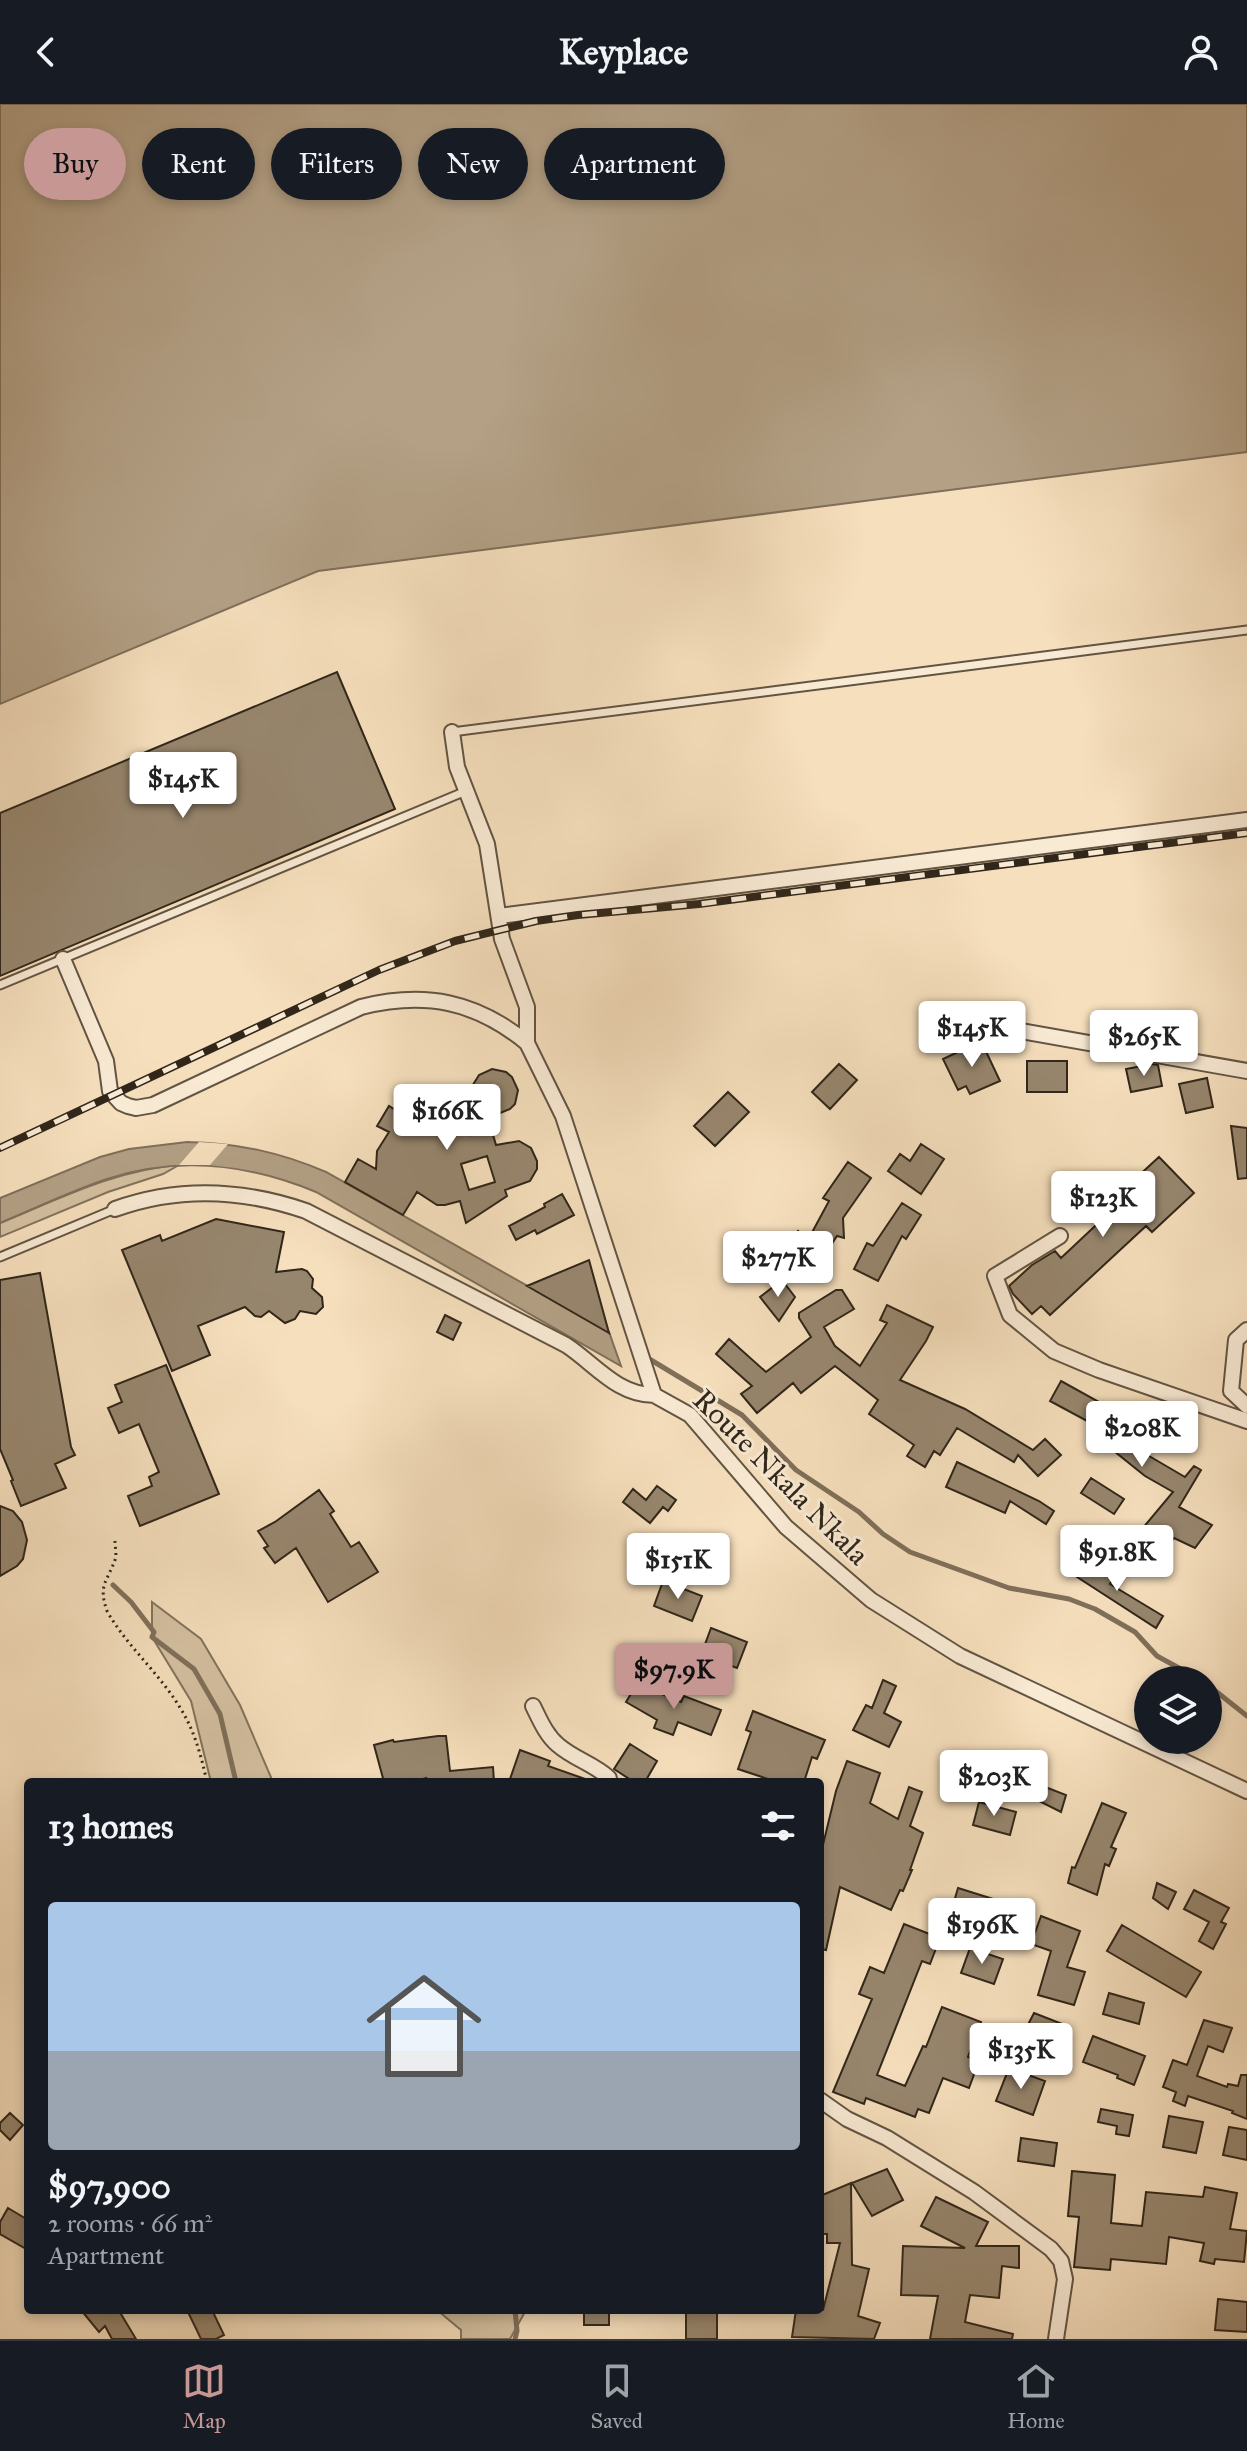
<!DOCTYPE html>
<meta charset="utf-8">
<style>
body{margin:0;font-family:"IM FELL Great Primer",serif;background:#20242c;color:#f1f3f6;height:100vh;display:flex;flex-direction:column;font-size:30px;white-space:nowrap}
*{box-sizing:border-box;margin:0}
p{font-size:26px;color:#9ea1a6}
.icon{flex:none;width:44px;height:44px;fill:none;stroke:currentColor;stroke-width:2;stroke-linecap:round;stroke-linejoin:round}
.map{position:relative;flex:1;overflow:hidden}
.side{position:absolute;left:24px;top:1674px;width:800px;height:536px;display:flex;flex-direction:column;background:#171b24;border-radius:8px;box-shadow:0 4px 12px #0003}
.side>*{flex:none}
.hud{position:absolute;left:24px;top:24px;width:800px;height:72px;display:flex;gap:16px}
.tools{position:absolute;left:1134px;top:1562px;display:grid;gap:16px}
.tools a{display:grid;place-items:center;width:88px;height:88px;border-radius:50%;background:#171b24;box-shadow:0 4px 12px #0003;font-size:40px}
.price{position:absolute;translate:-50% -68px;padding:0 18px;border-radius:8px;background:#fff;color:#222;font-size:26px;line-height:52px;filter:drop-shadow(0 2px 4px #0008)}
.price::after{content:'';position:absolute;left:50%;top:48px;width:24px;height:18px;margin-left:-12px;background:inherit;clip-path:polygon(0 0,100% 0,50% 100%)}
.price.selected{background:#c59692;color:#111}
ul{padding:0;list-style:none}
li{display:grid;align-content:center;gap:16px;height:424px;padding:0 24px}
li+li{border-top:2px solid #363941}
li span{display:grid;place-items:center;height:248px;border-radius:8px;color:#555}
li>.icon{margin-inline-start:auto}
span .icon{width:144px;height:144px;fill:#fffc;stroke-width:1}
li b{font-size:34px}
h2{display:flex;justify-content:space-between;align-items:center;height:96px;padding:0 24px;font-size:34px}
.pill{padding:0 28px;border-radius:36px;background:#171b24;box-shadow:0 4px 12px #0003;font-size:28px;line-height:72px}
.pill.selected{background:#c59692;color:#111}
header{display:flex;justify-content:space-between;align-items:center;height:104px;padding:0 24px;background:#171b24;font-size:36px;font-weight:700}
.tabs{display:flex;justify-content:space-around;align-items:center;height:112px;border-top:2px solid #363941;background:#171b24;font-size:22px;color:#9ea1a6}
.tabs a{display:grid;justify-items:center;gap:4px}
.tabs .selected{color:#c59692}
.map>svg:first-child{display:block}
.green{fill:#d4c0a1;stroke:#82735d;stroke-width:2}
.water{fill:#b3a085;stroke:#7f6f5a;stroke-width:2}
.pier{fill:#f6dfbd}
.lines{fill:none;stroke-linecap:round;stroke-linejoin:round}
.stream{stroke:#7f6f5a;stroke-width:5}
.building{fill:#97866e;stroke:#302619;stroke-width:2;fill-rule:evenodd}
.lane-casing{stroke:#625442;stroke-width:11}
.street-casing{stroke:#625442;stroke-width:18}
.path{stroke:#302619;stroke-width:3;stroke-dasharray:2 4;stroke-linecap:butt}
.lane{stroke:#f9ead4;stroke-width:7}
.street{stroke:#f9ead4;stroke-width:14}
.rail-casing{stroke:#302619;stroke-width:8}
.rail{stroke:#f9ead4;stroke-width:5;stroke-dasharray:15;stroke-linecap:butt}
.labels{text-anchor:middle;stroke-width:6;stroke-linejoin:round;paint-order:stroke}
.street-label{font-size:30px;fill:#302619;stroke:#f9ead4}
</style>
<header><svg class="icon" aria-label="back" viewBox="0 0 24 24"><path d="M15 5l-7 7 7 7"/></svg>Keyplace<svg class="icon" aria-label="person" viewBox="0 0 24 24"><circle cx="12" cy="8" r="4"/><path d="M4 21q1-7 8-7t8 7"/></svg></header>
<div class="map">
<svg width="1247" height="2235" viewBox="0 0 1247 2235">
<rect width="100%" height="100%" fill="#f6dfbd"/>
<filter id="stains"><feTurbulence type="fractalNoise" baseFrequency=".0025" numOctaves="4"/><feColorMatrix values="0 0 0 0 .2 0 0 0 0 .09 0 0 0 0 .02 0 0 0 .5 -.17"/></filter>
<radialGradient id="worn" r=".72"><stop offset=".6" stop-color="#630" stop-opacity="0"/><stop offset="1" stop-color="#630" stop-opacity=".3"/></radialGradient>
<!-- green -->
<path class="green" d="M179,1061L163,1070L108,1088L0,1133V1119C59,1095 115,1066 179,1061Z
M152,1498L201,1535L240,1601L273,1678H211L191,1597L152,1533Z
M437,2206H526L510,2235H461V2226Z"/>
<!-- water -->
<path class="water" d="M0,0H1247V348L318,467L0,600Z
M187,1038C237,1039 280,1048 326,1068L609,1228L621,1262L316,1088C249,1060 177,1052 107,1075C71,1087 36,1104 0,1119V1094L100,1053L129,1045Z"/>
<!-- pier -->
<path class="pier" d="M199,1038L228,1040L210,1061H179Z"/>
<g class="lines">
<!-- stream -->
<path class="stream" d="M651,1256L742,1311L796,1366L859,1408L883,1430L910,1448L1009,1484L1069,1495L1095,1505L1135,1528L1157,1552L1201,1576
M113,1481L131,1498L154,1528L152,1533L194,1565L220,1610L236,1678
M1208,1581L1247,1612
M515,2206L517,2227L515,2235"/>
</g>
<!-- building -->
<path class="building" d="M337,568L395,705L0,872V709Z
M981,937L1000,977L970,990L966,982L958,986L943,955Z
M1027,957H1067V988H1027Z
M839,960L857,976L830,1005L812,988Z
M1152,960L1158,961L1162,982L1131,988L1126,965Z
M492,965L506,968L512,973L518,986L515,1000L510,1005L488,1014L496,1041L519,1037L531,1044L537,1057V1065L530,1077L505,1086L507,1092L466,1119L460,1097L445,1101H437L417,1088L403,1111L345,1078L358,1055L376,1065L377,1047L389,1028L377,1022L389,1002L400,1009L405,995L416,986L431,984L443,991L470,1030L471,984L479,971ZM487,1052L495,1078L469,1086L461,1060Z
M1207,974L1213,1003L1186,1009L1179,980Z
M728,988L749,1008L715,1042L694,1022Z
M1231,1022L1247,1024V1074L1238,1075Z
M921,1040L944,1055L921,1090L888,1067L900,1050L910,1057Z
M1159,1053L1194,1089L1152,1128L1146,1122L1050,1211L1041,1202L1032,1210L1013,1190L1009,1182L1032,1161L1055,1147L1061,1154L1127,1092L1122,1087Z
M848,1058L871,1074L843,1114L844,1134L837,1132L825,1150L817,1146L822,1154L812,1168L789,1146L798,1127L809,1134L829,1097L823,1094Z
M562,1090L574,1111L537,1130L535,1126L516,1136L509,1122L545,1103L544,1100Z
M902,1099L921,1111L906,1135L902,1132L878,1177L854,1165L867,1139L873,1142Z
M216,1115L284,1128L276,1168L302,1165L307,1167L313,1175L312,1184L322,1193L323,1203L316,1210L300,1207L295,1215L285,1219L269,1207L261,1213L255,1212L245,1203L198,1222L210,1251L172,1267L122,1146L160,1131L162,1137Z
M589,1156L609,1229L527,1182Z
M40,1169L71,1343L75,1351L55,1360L66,1384L21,1402L11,1377L13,1376L0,1345V1176Z
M782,1176L795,1193L779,1217L760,1193Z
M836,1186H842L854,1205L824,1223L835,1242L860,1262L887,1219L880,1216L887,1201L933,1223L926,1237L900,1276L965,1305L1033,1346L1045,1335L1061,1351L1038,1372L1018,1351L1014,1358L957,1324L940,1351L934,1347L925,1363L907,1352L914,1341L869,1310L878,1296L835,1262L801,1289L793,1279L757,1309L741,1290L752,1282L716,1250L729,1235L766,1268L811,1233L799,1214V1209Z
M445,1211L461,1219L453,1236L437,1228Z
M166,1261L219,1390L140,1422L128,1392L152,1382L149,1373L159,1368L139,1320L119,1329L108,1304L122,1298L115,1281Z
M1061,1277L1119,1309L1115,1315L1153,1344L1148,1351L1144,1349L1185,1373L1194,1362L1201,1366L1179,1403L1212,1421L1195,1444L1174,1434L1166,1444L1142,1425L1173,1388L1145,1372L1109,1343L1117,1333L1050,1297Z
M957,1358L1039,1397L1054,1407L1046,1420L1010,1397L1005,1409L946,1383Z
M1091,1374L1124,1395L1114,1410L1081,1389Z
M657,1382L676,1396L668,1407L663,1403L650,1419L623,1398L633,1385L646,1396Z
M319,1386L334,1407L330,1410L351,1443L359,1438L378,1468L328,1498L296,1444L275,1459L264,1444L268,1442L258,1427L275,1418Z
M0,1402L13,1407L22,1418L27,1436L23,1455L17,1462L0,1472Z
M641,1442L661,1449L652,1470L632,1462Z
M1088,1455L1115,1472L1110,1480L1163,1512L1156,1524L1077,1473Z
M663,1477L702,1492L692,1517L654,1502Z
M711,1524L747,1538L737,1564L720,1558L718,1561L700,1554Z
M883,1576L896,1582L884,1609L901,1618L889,1643L853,1626L866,1601L872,1604Z
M639,1577L657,1588L681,1598L684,1592L721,1606L711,1631L678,1618L673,1631L654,1624L657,1616L626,1598Z
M753,1607L825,1636L817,1655L812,1653L804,1678H777L738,1665L751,1628L746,1626Z
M438,1632H446L450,1667L493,1663L494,1678H426V1674L412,1678H384L374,1641L393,1636L394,1638Z
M630,1640L657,1657L645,1678H634L614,1665Z
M520,1646L550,1657L548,1662L588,1676V1678H509Z
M847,1657L880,1669L870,1699L898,1715L909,1683L922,1688L910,1722L923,1729L910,1766H912L903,1787L900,1786L891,1806L840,1783L826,1846L820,1845V1753L836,1687Z
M1035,1679L1066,1691L1061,1708L1031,1693Z
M979,1698L1016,1708L1010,1731L973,1721Z
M1102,1699L1126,1709L1111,1743L1116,1745L1109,1762L1105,1760L1097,1791L1068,1779L1072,1763L1075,1764Z
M1157,1779L1176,1788L1168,1805L1153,1794Z
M958,1784L993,1795L986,1818L951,1808Z
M1194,1786L1229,1804L1221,1818L1226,1820L1213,1845L1199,1837L1209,1818L1184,1805Z
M1041,1812L1080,1827L1067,1863L1085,1868L1074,1901L1038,1891L1051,1847L1031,1840Z
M904,1820L940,1834L930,1860L922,1857L877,1971L905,1982L923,1942L926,1943L942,1903L981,1918L968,1953L979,1957L969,1984L943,1974L929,2009L918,2005L915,2013L866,1994L864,2000L833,1988L872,1895L859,1890L870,1863L884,1869Z
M1122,1821L1201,1868L1186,1893L1107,1847Z
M970,1844L1003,1855L994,1880L961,1869Z
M1109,1889L1144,1899L1139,1920L1103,1910Z
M1034,1909L1070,1923L1054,1955L1019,1938Z
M1204,1916L1232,1924L1223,1948L1208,1942L1197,1972L1227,1983L1228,1980L1238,1982L1241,1971H1247V2015L1232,2009L1233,2007L1188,1992L1185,2002L1173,1997L1176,1988L1163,1983L1173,1956L1187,1961Z
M1093,1932L1145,1952L1134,1981L1117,1974L1118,1971L1083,1958Z
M1009,1964L1045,1977L1033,2011L996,1997Z
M1101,2005L1133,2011L1129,2032L1116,2030L1117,2022L1098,2018Z
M10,2009L23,2021L10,2036L0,2026V2019Z
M1169,2012L1203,2018L1196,2049L1163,2043Z
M1229,2023L1247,2026V2056L1223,2051Z
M1021,2034L1057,2039L1054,2062L1018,2057Z
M887,2065L903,2096L872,2112L852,2079Z
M1072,2067L1115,2071L1111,2119L1142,2122L1146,2088L1203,2093L1205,2083L1237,2089L1230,2125L1247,2127L1244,2158L1215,2155L1214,2160L1200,2157L1204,2139L1169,2133L1166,2160L1111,2155L1110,2166L1074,2163L1079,2113L1068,2112Z
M851,2079L852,2161L869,2165L858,2212L880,2219L874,2235L792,2233L796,2206H823L840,2139H827V2130H820V2092Z
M936,2093L988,2118L976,2142H1019V2164L1002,2162L999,2194L970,2191L965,2218L1013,2230L1012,2235H930L938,2192L901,2191L903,2142L965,2144L921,2122Z
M8,2104L28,2116V2146L0,2130V2118Z
M1218,2195L1247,2198V2228L1215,2226Z
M81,2206H126L121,2210L136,2235H112L105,2222L99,2228Z
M187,2206H212L224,2231L216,2235H201Z
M584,2206H609V2221H584Z
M686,2207H717V2235H686Z"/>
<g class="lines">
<defs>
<path id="lane" d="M452,628L1247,526
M0,881L466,687
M0,1153L115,1105"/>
<path id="street" d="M499,812L1247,716
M63,855L106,957L110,987L121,999L128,1002L136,1004L153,1001L361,903C425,887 476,897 527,939V903L502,835L487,740L457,663L452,628
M942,913L1247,967
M527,939L563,1012L654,1291L690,1311L786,1423L871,1496L960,1552L1247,1687
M115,1105C179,1082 242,1085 306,1107L566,1241C595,1260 617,1291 654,1291
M1060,1132L995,1172L1010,1211L1054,1247L1099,1266L1247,1317
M1247,1226L1236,1236L1231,1287L1247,1302
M533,1602C540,1616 546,1631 558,1641C574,1655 594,1660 609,1674V1678
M820,1996L847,2015L887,2034L974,2088L1051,2145L1061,2157L1065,2175L1056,2235"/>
</defs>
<!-- lane casing -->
<use href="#lane" class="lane-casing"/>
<!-- street casing -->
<use href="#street" class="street-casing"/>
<!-- path -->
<path class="path" d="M115,1437C115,1443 117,1451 115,1456C107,1478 98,1481 107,1507C126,1541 158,1568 179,1602C194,1625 201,1651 207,1678"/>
<!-- lane -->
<use href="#lane" class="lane"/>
<!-- street -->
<use href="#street" class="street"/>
<defs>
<path id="rail" d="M0,1044L379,866L455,837L536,817L578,811L699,800L1247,729"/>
</defs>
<!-- rail casing -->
<use href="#rail" class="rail-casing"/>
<!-- rail -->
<use href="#rail" class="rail"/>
</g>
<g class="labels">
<!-- street labels -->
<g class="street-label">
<text transform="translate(781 1373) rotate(45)" y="10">Route Nkala Nkala</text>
</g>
</g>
<rect width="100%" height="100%" filter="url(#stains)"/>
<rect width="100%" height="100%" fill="url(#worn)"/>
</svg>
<div class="tools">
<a><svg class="icon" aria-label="layers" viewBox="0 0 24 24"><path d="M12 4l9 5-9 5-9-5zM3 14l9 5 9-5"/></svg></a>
</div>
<b class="price" style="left:183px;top:716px">$145K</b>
<b class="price" style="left:972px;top:965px">$145K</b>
<b class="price" style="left:1144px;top:974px">$265K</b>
<b class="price" style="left:447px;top:1048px">$166K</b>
<b class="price" style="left:1103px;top:1135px">$123K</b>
<b class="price" style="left:778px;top:1195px">$277K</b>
<b class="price" style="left:1142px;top:1365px">$208K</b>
<b class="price" style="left:1117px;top:1489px">$91.8K</b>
<b class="price" style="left:678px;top:1497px">$151K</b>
<b class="price selected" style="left:674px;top:1607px">$97.9K</b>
<b class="price" style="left:994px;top:1714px">$203K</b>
<b class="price" style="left:982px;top:1862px">$196K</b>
<b class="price" style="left:1021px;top:1987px">$135K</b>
<div class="hud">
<a class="pill selected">Buy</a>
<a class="pill">Rent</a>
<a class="pill">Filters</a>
<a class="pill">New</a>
<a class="pill">Apartment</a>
</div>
<section class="side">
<h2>13 homes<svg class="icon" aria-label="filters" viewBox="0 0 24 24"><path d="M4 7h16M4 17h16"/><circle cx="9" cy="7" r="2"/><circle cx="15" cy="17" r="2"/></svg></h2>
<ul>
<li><span style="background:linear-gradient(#a9c7e8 60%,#9aa5b1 0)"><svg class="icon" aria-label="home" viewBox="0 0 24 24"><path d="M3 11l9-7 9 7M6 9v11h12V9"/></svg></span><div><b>$97,900</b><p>2 rooms · 66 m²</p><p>Apartment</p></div></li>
</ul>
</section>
</div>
<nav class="tabs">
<a class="selected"><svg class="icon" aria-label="map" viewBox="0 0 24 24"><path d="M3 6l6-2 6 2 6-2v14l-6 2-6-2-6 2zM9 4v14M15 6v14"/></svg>Map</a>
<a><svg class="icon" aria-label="saved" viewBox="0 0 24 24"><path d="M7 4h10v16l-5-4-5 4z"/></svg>Saved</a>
<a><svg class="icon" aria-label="home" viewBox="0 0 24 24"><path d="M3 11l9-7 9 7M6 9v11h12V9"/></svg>Home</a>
</nav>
